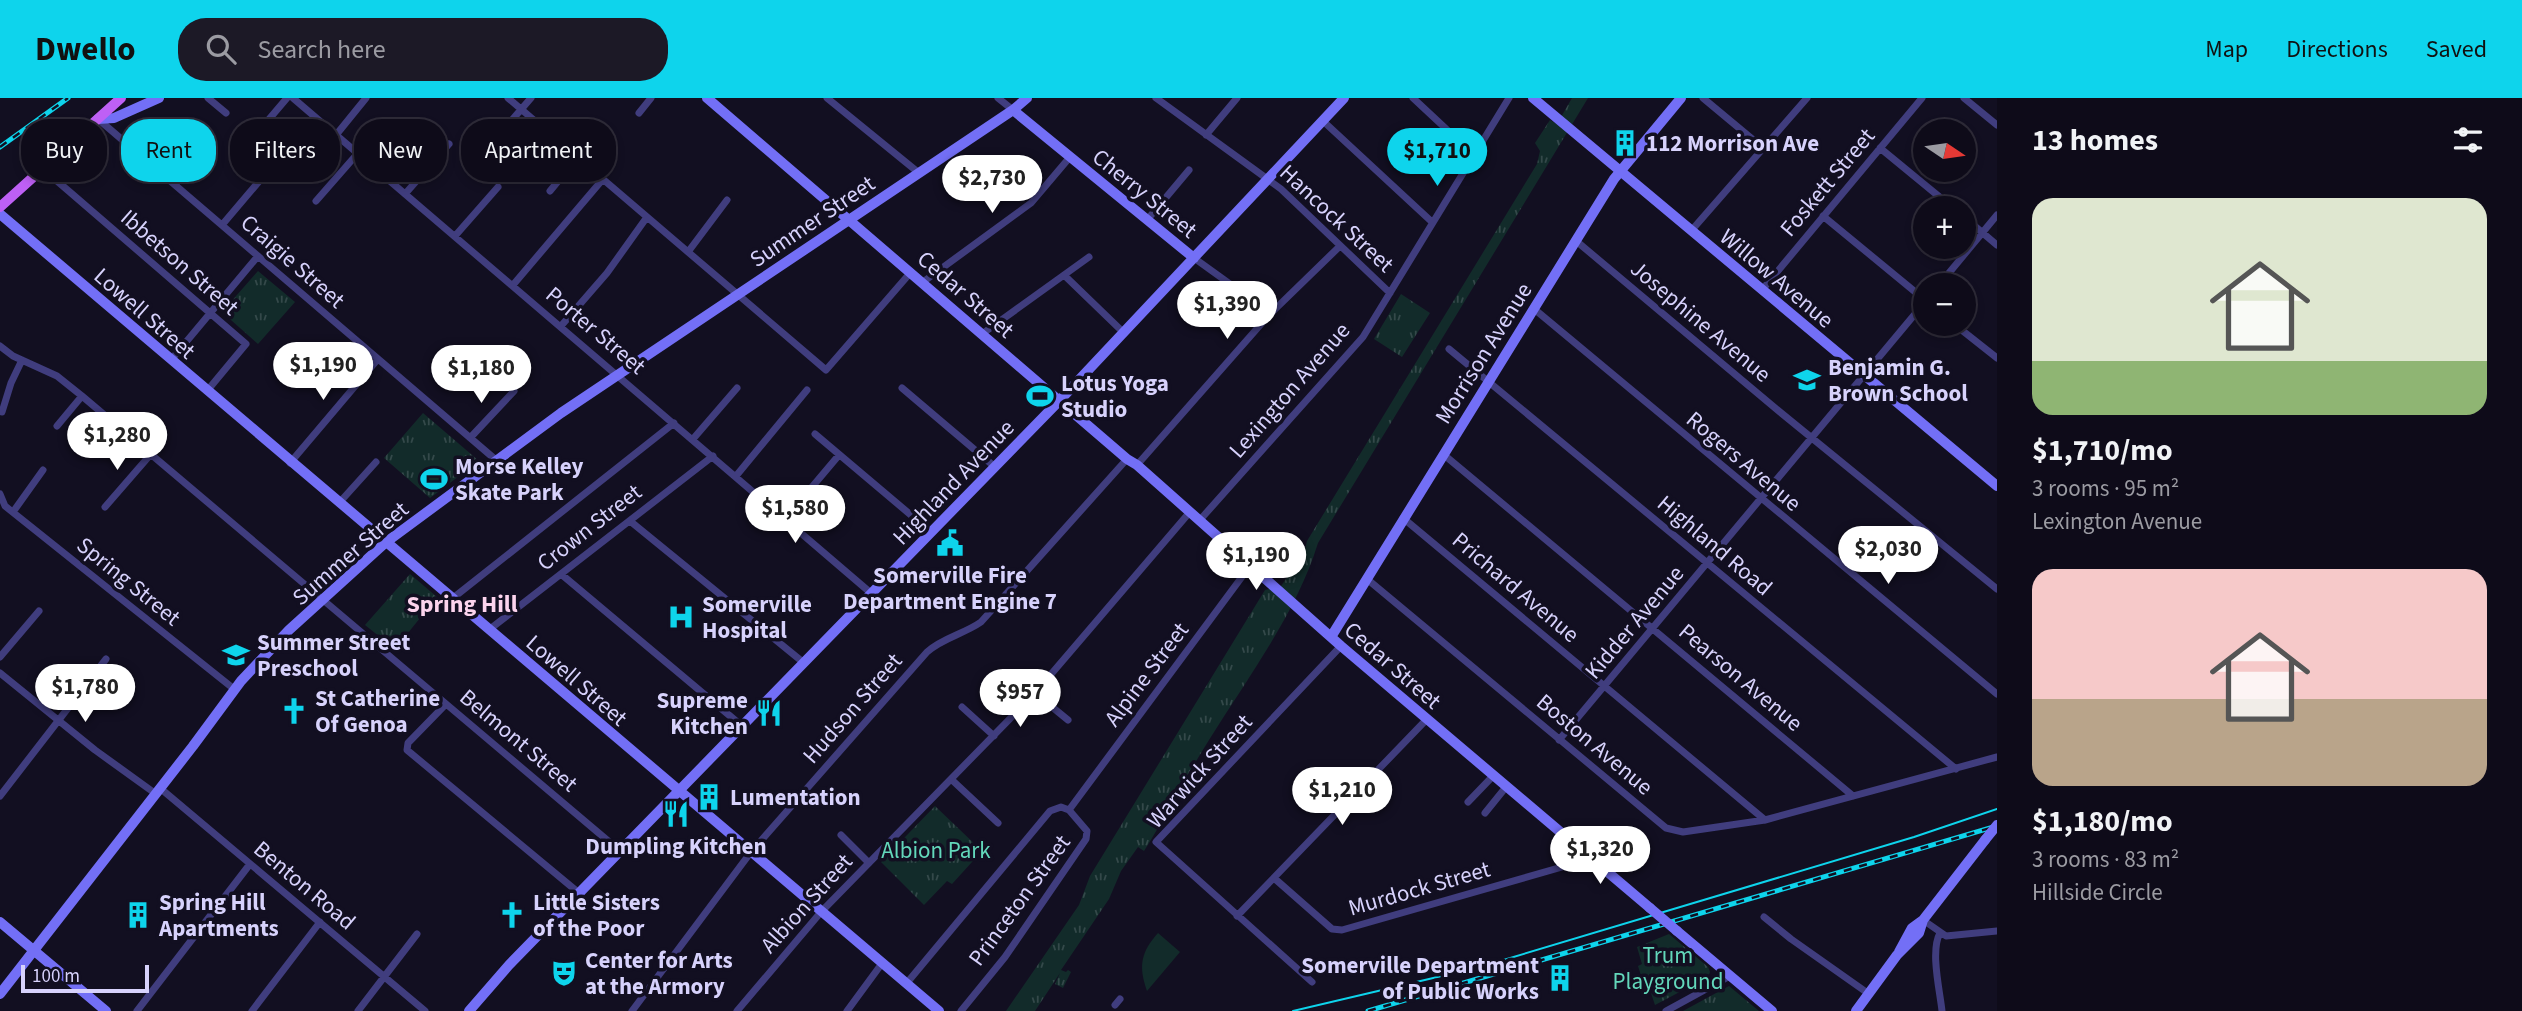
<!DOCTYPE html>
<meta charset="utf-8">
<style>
body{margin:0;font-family:"Source Sans 3",sans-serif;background:#1c1926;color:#f1f3f6;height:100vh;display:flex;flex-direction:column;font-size:26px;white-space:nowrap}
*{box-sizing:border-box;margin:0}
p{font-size:23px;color:#9b9ba2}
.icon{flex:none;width:38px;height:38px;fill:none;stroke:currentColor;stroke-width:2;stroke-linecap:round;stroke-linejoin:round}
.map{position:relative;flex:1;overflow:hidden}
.sheet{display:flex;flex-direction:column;background:#0e0b19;width:525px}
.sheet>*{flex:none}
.hud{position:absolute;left:21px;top:21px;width:665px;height:63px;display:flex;gap:14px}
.needle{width:46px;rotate:103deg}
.tools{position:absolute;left:1913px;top:21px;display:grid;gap:14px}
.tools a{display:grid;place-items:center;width:63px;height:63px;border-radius:50%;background:#0e0b19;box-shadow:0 4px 10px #0003,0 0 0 2px #2e2b38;font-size:35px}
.scale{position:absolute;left:21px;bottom:18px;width:128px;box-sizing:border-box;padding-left:7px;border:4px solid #d7d2fc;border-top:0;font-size:19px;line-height:24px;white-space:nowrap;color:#d7d2fc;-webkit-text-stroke:5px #120f21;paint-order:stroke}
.price{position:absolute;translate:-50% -60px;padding:0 16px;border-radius:24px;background:#fff;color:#222;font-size:23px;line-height:46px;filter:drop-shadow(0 2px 4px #0008)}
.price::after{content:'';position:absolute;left:50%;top:42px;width:21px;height:16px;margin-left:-10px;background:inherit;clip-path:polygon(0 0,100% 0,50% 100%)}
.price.current{background:#0ed4ec;color:#111}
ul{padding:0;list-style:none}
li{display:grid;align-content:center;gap:14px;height:371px;padding:0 35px}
li span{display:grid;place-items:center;height:217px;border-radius:21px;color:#555}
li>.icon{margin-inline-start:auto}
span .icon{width:126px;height:126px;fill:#fffc;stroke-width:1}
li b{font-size:30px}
h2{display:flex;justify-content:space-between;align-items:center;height:84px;padding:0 35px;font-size:30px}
.chip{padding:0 24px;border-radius:28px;background:#0e0b19;box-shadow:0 4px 10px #0003,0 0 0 2px #2e2b38;font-size:24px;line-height:63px}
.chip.current{background:#0ed4ec;color:#111}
header{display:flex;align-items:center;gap:42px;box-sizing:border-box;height:98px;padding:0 35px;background:#0ed4ec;color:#111}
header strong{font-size:33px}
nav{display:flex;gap:38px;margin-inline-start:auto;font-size:24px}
.search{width:490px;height:63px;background:#1c1926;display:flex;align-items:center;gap:18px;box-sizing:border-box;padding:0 24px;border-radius:28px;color:#9b9ba2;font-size:26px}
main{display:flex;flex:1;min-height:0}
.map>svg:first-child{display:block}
.grass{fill:#122b2a}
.park{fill:url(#park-tufts)}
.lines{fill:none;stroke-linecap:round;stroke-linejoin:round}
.street{stroke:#403d7e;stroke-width:7}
.secondary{stroke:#736ff6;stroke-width:10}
.primary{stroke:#be60f5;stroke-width:10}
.tram{stroke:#0ed4ec;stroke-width:2}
.rail-casing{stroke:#0ed4ec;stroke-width:5}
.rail{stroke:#120f21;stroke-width:2.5;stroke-dasharray:8;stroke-linecap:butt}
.secondary-bridge{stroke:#736ff6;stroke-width:10}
.labels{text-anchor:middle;stroke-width:7;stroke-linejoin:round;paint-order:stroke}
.poi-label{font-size:23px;font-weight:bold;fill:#d7d2fc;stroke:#120f21;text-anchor:start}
.street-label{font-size:23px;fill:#d7d2fc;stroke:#120f21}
.park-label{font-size:23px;fill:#63d8bb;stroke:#120f21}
.neighbourhood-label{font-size:24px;font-weight:bold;fill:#fcd4ed;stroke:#120f21}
</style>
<header>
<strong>Dwello</strong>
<div class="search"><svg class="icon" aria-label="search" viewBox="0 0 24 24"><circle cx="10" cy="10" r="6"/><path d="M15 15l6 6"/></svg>Search here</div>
<nav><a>Map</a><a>Directions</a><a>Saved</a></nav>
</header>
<main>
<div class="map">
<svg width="1997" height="913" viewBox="0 0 1997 913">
<defs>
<pattern id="park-tufts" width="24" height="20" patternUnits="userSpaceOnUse" patternTransform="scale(1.75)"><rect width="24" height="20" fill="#122b2a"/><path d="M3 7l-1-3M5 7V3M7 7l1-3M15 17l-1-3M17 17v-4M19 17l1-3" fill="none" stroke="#34494a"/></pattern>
</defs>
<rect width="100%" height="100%" fill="#120f21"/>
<!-- grass -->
<path class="grass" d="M1158,835L1180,854L1147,893C1138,868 1141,854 1158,835Z"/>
<!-- park -->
<path class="park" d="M1572,0H1588L1318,445C1296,516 1248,579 1209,642C1186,678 1167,717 1144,753L1138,749L1121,773L1109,801L1061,872L1066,874L1068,872L1071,874L1063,890L1055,886L1060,875L1035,913H1006L1079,807L1090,778L1265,492L1281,488L1304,455L1307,443L1537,66L1540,53L1535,45L1550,22L1557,26Z
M258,173L295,204L258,246L222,214Z
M1401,196L1430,215L1402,259L1374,241Z
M423,315L479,363L430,400L384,360Z
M410,476L437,499L395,551L365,527Z
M935,708L982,753L952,786L947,783L924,807L881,764Z
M1669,836L1708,869L1710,874L1708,879L1655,907L1649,889L1645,890L1638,868L1642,866L1637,849Z
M1729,888L1759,913H1683Z"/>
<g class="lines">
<!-- street -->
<path class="street" d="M208,0L226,15
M293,0L872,496
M508,0L826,272L911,174
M827,0L919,75
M998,0L1013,12
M1156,0L1281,91L1390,195
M1413,0L1473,56
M1703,0L1763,50
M1964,0L1997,27
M639,15L651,0
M98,21L496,362
M1323,23L1432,124
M336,37L366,0
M1206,37L1237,0
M248,46L287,0
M1880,50L1953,110
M486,52L531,0
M42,70L246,246L207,293
M299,77L334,35
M175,87L209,45
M550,93L578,59
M405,96L449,46
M316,103L358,55
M1823,118L1925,202
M1964,119L1997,147
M1147,122L1189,72
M222,127L267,74
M1691,133L1807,0
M455,138L498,89
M1575,142L1780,314L1997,491
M688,154L727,102
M1194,160L1237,191
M1064,177L1089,159
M923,184L1031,105L1070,59
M513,187L603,81
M1939,187L1997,117
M1762,192L1922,0
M1533,210L1997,596
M1954,226L1997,260
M561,228L607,175L647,119
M982,236L1064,177L1124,235
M0,248L13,258L57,278L82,298L620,753
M1449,251L1956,671
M171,262L258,158
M902,290L995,369
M2,314L11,285L22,262
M57,328L82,298
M815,336L931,434
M470,340L514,293
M693,341L737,290
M1443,356L1853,698
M290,365L378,261
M1137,367L1269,217L1340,148
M736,378L807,292
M0,396L5,408L234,591
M339,405L376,364
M105,409L151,356
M13,414L43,372
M1403,420L1765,722
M785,421L839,357
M630,423L804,565
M1199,423L1363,239L1509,0
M561,476L742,628
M1367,481L1666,730L1683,734L1765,722L1997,659
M453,500L674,325
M490,531L713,358
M0,559L39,513
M0,575L95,652L156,696
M1035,595L1068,622
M446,606L408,645L407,652L579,795
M962,609L994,638
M1559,642L1925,204
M952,682L998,725
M160,690L425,913
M0,698L106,561
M1468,704L1493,678
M1069,712L1250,468
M1485,715L1506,689
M841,737L869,765
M1274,780L1332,831L1342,832L1590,761
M1237,818L1427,621
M1764,819L1791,841L1869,896
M1923,822L1946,838L1997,833
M1940,835C1930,853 1940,893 1942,913
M1312,884L1156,744L1341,548
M906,886L1050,713L1061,709L1069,712L1087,733L1086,741L1005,859L961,913
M1115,907L1120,901
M137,913L250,766
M252,913L320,824
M358,913L417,836
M632,913L751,754L927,554C942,540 964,536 981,524L1127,361
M737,913L821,814L1035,595L1189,415
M847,913L883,864
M1666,913L1730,878"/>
<!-- secondary -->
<path class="secondary" d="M707,0L1127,361L1137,367L1341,548L1650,810
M1533,0L1997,388
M1013,12L1194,160
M98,21L114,20L159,0
M0,116L939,913
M1331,539L1614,81L1681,0
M0,824L106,913
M1677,833L1772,913
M1899,854L1912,830L1923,822
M0,896L193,648L241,583L289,532L385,445L561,315L1013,12L1027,0
M469,913L509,867L1061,301L1344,0
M1856,913L1897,857L1919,835L1923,822L1985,742"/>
<!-- primary -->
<path class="primary" d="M0,109L121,0"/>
<!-- tram -->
<path class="tram" d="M1293,913L1480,869L1914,739L1997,711"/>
<defs>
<path id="rail" d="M0,49L68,0
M1368,913L1997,728"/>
</defs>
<!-- rail casing -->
<use href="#rail" class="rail-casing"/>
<!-- rail -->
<use href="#rail" class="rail"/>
<!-- secondary-bridge -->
<path class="secondary-bridge" d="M1985,742L1997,727
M1650,810L1677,833"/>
</g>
<!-- icons -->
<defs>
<symbol id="building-bare" viewBox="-9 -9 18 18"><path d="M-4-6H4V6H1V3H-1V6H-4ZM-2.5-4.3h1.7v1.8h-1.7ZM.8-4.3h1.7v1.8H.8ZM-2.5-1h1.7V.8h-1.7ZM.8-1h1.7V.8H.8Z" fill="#0ed4ec" stroke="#120f21" stroke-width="2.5" paint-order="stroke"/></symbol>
<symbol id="school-bare" viewBox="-9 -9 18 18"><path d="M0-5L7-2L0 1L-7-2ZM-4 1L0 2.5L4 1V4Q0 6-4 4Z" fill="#0ed4ec" stroke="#120f21" stroke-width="2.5" paint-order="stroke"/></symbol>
<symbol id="stadium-bare" viewBox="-9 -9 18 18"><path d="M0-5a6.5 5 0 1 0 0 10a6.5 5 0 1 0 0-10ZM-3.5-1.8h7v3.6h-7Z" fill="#0ed4ec" stroke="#120f21" stroke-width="2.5" paint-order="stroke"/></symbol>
<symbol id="civic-bare" viewBox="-9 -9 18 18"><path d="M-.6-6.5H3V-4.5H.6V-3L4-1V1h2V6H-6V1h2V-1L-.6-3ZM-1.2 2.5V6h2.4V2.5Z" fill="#0ed4ec" stroke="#120f21" stroke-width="2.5" paint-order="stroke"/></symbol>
<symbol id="hospital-bare" viewBox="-9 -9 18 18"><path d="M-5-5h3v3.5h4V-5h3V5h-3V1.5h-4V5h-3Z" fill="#0ed4ec" stroke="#120f21" stroke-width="2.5" paint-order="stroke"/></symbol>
<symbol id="church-bare" viewBox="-9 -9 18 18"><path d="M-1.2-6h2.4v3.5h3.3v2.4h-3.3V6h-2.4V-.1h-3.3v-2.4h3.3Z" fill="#0ed4ec" stroke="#120f21" stroke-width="2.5" paint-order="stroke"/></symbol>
<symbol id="restaurant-bare" viewBox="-9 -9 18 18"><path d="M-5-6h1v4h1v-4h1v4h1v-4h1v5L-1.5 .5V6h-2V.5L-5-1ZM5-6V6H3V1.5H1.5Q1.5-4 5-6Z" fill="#0ed4ec" stroke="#120f21" stroke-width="2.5" paint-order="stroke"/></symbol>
<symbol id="theatre-bare" viewBox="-9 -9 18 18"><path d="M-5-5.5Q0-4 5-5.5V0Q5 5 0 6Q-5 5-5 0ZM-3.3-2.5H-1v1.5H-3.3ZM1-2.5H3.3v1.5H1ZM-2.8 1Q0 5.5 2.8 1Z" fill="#0ed4ec" stroke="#120f21" stroke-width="2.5" paint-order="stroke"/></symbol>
</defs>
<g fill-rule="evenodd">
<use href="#building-bare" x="1606" y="26" width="38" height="38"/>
<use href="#school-bare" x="1788" y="263" width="38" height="38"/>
<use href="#stadium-bare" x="1021" y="279" width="38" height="38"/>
<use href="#stadium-bare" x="415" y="362" width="38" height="38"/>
<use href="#civic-bare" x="931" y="426" width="38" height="38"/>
<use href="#hospital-bare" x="662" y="500" width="38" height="38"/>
<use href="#school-bare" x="217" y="538" width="38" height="38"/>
<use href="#church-bare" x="275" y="594" width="38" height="38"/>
<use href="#restaurant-bare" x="750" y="596" width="38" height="38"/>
<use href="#building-bare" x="690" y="680" width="38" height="38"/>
<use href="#restaurant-bare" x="657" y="697" width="38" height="38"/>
<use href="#building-bare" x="119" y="798" width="38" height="38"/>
<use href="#church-bare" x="493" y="798" width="38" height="38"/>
<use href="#theatre-bare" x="545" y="856" width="38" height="38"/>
<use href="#building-bare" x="1541" y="861" width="38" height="38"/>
</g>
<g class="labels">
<!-- poi labels -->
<g class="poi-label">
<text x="1646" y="53">112 Morrison Ave</text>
<text x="1828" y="277">Benjamin G.<tspan x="1828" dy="26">Brown School</tspan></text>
<text x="1061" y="293">Lotus Yoga<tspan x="1061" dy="26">Studio</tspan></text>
<text x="455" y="376">Morse Kelley<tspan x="455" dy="26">Skate Park</tspan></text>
<text x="950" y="485" text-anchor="middle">Somerville Fire<tspan x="950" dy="26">Department Engine 7</tspan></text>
<text x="702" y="514">Somerville<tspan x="702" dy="26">Hospital</tspan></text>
<text x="257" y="552">Summer Street<tspan x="257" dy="26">Preschool</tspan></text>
<text x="315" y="608">St Catherine<tspan x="315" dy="26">Of Genoa</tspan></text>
<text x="748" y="610" text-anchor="end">Supreme<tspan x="748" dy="26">Kitchen</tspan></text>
<text x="730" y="707">Lumentation</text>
<text x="676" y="756" text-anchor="middle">Dumpling Kitchen</text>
<text x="159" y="812">Spring Hill<tspan x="159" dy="26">Apartments</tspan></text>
<text x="533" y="812">Little Sisters<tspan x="533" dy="26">of the Poor</tspan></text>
<text x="585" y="870">Center for Arts<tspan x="585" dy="26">at the Armory</tspan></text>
<text x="1539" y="875" text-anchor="end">Somerville Department<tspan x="1539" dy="26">of Public Works</tspan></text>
</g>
<!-- street labels -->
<g class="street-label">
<text transform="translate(1827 84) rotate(-50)" y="8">Foskett Street</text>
<text transform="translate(1145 95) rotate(39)" y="8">Cherry Street</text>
<text transform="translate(1337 120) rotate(43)" y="8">Hancock Street</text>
<text transform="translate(812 123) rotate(-34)" y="8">Summer Street</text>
<text transform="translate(293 163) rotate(41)" y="8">Craigie Street</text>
<text transform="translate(180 164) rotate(41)" y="8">Ibbetson Street</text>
<text transform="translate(1777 180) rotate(40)" y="8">Willow Avenue</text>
<text transform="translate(966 196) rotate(41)" y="8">Cedar Street</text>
<text transform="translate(145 215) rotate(41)" y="8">Lowell Street</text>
<text transform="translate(1701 223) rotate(40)" y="8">Josephine Avenue</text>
<text transform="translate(596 232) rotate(40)" y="8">Porter Street</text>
<text transform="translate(1483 255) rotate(-58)" y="8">Morrison Avenue</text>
<text transform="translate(1289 292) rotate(-49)" y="8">Lexington Avenue</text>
<text transform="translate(1744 363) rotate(40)" y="8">Rogers Avenue</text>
<text transform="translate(953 384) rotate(-46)" y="8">Highland Avenue</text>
<text transform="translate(589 429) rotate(-38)" y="8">Crown Street</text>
<text transform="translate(1715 447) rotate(40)" y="8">Highland Road</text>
<text transform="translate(350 455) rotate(-41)" y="8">Summer Street</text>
<text transform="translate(129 483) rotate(39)" y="8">Spring Street</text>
<text transform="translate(1516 489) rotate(40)" y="8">Prichard Avenue</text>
<text transform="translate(1634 524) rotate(-50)" y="8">Kidder Avenue</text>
<text transform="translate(1393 567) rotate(41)" y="8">Cedar Street</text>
<text transform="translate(1146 576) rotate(-53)" y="8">Alpine Street</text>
<text transform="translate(1741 579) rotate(40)" y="8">Pearson Avenue</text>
<text transform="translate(577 582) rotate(41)" y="8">Lowell Street</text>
<text transform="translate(852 610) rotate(-49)" y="8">Hudson Street</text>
<text transform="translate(519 642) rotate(40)" y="8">Belmont Street</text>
<text transform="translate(1595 646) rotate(40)" y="8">Boston Avenue</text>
<text transform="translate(1199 673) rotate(-48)" y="8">Warwick Street</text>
<text transform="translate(305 787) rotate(40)" y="8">Benton Road</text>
<text transform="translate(1419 790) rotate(-16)" y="8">Murdock Street</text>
<text transform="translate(1019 802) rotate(-54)" y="8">Princeton Street</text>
<text transform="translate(806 805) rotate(-48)" y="8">Albion Street</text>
</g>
<!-- park labels -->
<g class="park-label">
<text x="936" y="760">Albion Park</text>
<text x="1668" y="865">Trum<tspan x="1668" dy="26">Playground</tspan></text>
</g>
<!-- neighbourhood labels -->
<g class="neighbourhood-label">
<text x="462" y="514">Spring Hill</text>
</g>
</g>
</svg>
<div class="tools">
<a><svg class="needle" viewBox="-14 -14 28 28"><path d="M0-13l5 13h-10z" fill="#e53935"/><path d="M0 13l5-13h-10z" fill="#9b9ba2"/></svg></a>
<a>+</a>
<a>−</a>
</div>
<div class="scale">100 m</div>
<b class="price current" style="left:1437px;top:90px">$1,710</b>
<b class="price" style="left:992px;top:117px">$2,730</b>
<b class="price" style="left:1227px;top:243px">$1,390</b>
<b class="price" style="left:323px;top:304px">$1,190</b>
<b class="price" style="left:481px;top:307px">$1,180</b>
<b class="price" style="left:117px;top:374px">$1,280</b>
<b class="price" style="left:795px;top:447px">$1,580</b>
<b class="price" style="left:1888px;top:488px">$2,030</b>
<b class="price" style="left:1256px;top:494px">$1,190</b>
<b class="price" style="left:85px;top:626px">$1,780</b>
<b class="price" style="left:1020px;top:631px">$957</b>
<b class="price" style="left:1342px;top:729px">$1,210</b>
<b class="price" style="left:1600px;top:788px">$1,320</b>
<div class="hud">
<a class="chip">Buy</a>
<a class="chip current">Rent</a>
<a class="chip">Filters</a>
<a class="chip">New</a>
<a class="chip">Apartment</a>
</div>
</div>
<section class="sheet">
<h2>13 homes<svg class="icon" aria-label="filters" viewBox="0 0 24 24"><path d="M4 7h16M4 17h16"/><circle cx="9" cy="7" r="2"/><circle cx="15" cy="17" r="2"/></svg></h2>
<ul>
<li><span style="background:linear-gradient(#dfe7d0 75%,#8fb573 0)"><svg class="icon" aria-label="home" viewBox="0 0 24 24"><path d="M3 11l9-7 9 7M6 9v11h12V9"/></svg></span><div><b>$1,710/mo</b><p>3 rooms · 95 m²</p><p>Lexington Avenue</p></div></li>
<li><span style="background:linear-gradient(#f6c9c9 60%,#b9a48a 0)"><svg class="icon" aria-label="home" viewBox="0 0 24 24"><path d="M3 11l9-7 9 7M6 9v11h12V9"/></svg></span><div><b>$1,180/mo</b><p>3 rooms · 83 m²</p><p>Hillside Circle</p></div></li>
</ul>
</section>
</main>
